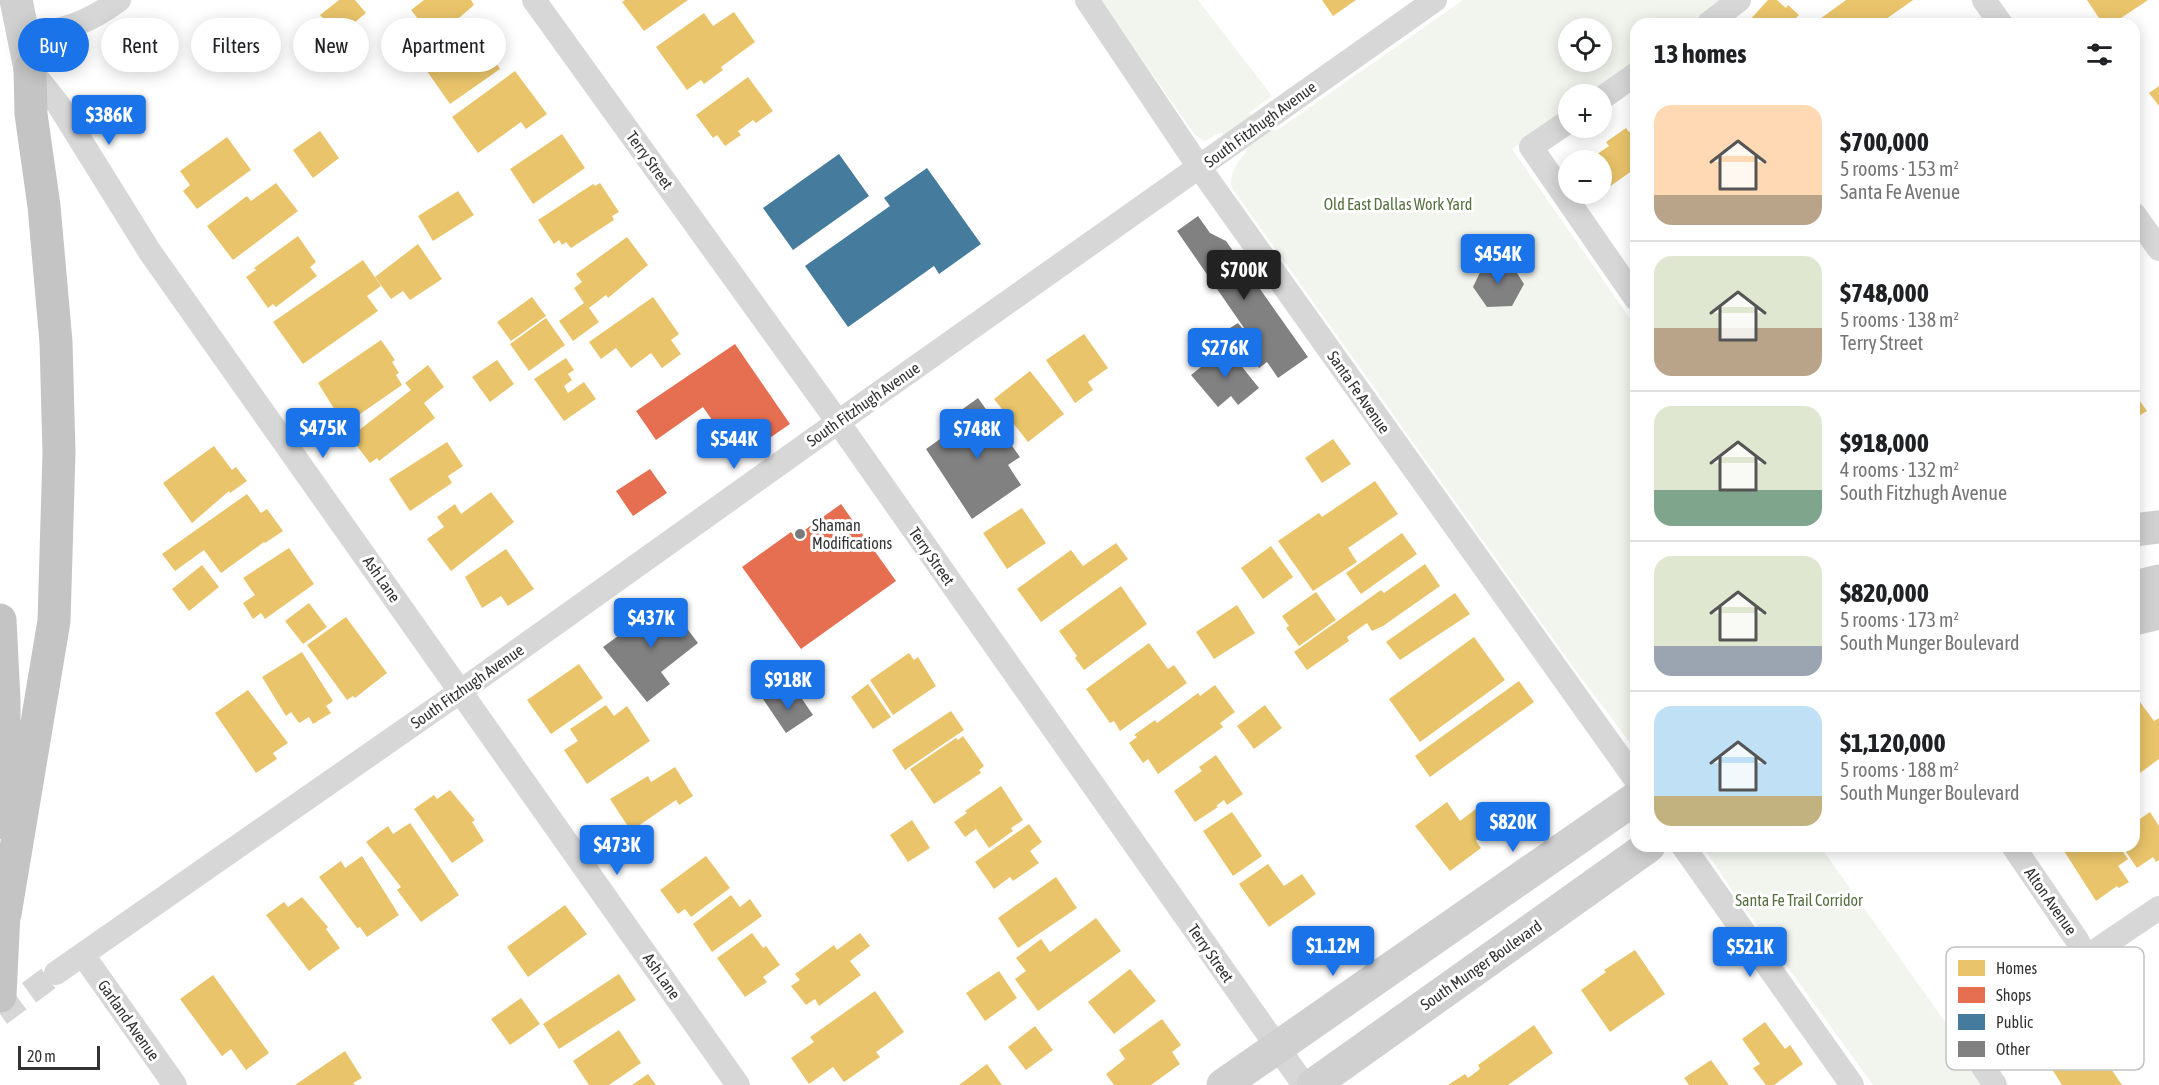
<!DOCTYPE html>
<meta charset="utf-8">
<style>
body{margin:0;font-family:"Asap Condensed",sans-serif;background:#f2f2f2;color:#202124;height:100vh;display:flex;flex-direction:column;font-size:22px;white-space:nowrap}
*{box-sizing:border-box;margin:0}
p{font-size:20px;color:#757577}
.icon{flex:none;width:33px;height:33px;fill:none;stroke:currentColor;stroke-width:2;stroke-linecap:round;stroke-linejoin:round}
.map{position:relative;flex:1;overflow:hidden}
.side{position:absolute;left:1630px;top:18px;width:510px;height:834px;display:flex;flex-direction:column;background:#fff;border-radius:18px;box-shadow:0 3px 15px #0003}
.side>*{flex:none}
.guide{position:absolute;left:18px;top:18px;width:570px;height:54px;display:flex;gap:12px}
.buttons{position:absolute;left:1558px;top:18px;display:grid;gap:12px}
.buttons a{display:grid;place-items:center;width:54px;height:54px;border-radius:50%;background:#fff;box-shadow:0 3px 15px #0003;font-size:30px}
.scale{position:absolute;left:18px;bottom:15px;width:82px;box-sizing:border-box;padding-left:6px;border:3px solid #333;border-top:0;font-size:16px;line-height:21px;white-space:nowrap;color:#333;-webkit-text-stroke:4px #fff;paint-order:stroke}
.price{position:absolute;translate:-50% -51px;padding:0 14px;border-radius:6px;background:#1a73e8;color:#fff;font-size:20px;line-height:39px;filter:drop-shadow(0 2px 3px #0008)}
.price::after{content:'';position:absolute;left:50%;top:36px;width:18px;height:14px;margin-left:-9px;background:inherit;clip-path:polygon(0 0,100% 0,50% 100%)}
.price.active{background:#222;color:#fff}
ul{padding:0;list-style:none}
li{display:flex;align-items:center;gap:18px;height:150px;padding:0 24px}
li+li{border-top:2px solid #e0e0e0}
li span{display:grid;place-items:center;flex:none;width:168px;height:120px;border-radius:18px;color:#555}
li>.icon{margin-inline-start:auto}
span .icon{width:72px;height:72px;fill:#fffc;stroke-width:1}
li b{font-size:26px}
h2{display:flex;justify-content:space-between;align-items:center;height:72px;padding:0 24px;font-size:26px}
.pill{padding:0 21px;border-radius:27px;background:#fff;box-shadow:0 3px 15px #0003;font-size:21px;line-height:54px}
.pill.active{background:#1a73e8;color:#fff}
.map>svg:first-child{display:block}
.green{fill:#f1f5ed;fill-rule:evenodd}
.homes{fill:#e9c46a}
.shops{fill:#e76f51}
.public{fill:#457b9d}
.building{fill:#818181}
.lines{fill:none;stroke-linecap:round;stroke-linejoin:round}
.street-tunnel{stroke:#d6d6d6;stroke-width:24;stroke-dasharray:24 12;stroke-linecap:butt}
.street{stroke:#d7d7d7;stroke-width:24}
.secondary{stroke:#d0d0d0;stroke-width:33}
.highway{stroke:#c4c4c4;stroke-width:33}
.poi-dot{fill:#7a7a7a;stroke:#fff;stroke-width:2}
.labels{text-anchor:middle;stroke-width:6;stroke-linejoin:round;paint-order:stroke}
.street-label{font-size:16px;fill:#333;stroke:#fff}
.park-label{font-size:16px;fill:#56703f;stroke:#fff}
.poi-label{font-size:16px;fill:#333;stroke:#fff;text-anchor:start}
.key{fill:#fff;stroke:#c2c2c2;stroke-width:1.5}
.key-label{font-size:16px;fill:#333}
</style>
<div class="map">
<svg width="2159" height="1085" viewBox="0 0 2159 1085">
<rect width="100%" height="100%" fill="#fff"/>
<!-- green -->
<path class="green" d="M1100,0H1198L1272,96L1249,113L1276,131L1463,0H1721L1687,24H1636V60L1589,94H1569V109L1512,149L1636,327V751L1571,664L1232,188C1228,175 1238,160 1247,152L1221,132L1205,141L1195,135ZM1569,28H1602V62H1569Z
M1702,846H1820L1990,1085H1873L1739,900Z"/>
<!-- homes -->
<path class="homes" d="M339,0H355L366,13L338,36L320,15Z
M424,0H471L474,5L439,35L432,25L427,30L411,10Z
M625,0H688L644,31L622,2Z
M1322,0H1356L1333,16Z
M1768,0H1777L1786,8L1788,5L1799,15L1790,24H1746Z
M1846,0H1913L1879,24H1813Z
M2087,0H2148L2112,24H2103Z
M734,12L755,42L721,67L723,70L704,84L701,80L687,90L656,47L704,13L713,26Z
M469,32L487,57L490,54L500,69L450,104L422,64Z
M515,71L547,114L526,129L521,122L478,153L452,117Z
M748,77L773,111L756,123L753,120L738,131L741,135L725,146L717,135L713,138L696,115Z
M2159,86V106L2149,93Z
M1636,126V168L1609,187L1602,177V160L1590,159L1609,146L1606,142L1626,128L1629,132Z
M320,131L339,158L313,178L293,150Z
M562,134L585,168L533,204L510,169Z
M227,137L251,170L197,209L183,191L190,185L180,171Z
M276,183L298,211L233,260L207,226L247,196L251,201Z
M600,183L619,212L612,216L614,220L571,248L566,242L562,245L559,240L554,244L538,220L593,184L595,186Z
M458,191L474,215L433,241L418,216Z
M298,236L316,262L310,267L317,276L276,307L273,304L268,308L246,277L256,270L254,268Z
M627,237L648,265L608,298L606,295L589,308L599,322L573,341L559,321L584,303L574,288L582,282L576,274Z
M418,244L442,279L410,300L403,291L391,299L375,277Z
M363,260L381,286L367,296L378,311L303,364L273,322Z
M532,297L546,316L511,341L497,322Z
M653,297L679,334L671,340L681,354L662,368L651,353L631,368L616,348L601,359L589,342Z
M546,318L565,345L529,371L510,344Z
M1084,334L1108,368L1088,382L1093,390L1075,403L1046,360Z
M381,340L395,360L392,362L399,373L396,375L402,385L350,421L344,412L338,415L318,383Z
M566,358L574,370L568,374L572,380L564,386L568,393L584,382L596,399L564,421L534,379Z
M497,360L514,384L490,402L472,377Z
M428,365L444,387L424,403L435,418L379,461L377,458L370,463L350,437L411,390L405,383Z
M1030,371L1064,414L1028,442L994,399Z
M2134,393L2147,411L2137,417L2140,421L2134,425Z
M1333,439L1351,464L1322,483L1305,458Z
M447,442L463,466L448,476L452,483L410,511L389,479Z
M214,446L232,470L236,467L247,481L230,493L229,491L192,523L163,483Z
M1375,481L1398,514L1348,548L1357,562L1313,591L1278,541L1319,513L1322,517Z
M491,492L514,522L451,571L427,539L444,527L437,517L455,504L461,514Z
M247,494L261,513L267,509L283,531L265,543L264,542L221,573L204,550L175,571L162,554Z
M1022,508L1046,543L1007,569L983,533Z
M1402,533L1417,554L1361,594L1346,573Z
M1116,543L1128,559L1041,622L1017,589L1071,550L1083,566Z
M1271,546L1293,577L1263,599L1241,568Z
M289,548L314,584L265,619L261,613L253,619L243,603L255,595L243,578Z
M506,549L534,589L508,606L501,596L482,608L465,577Z
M1425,564L1440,586L1383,626L1372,631L1367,623L1347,637L1349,641L1307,670L1294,652L1381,590L1384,593Z
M202,565L219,587L189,611L172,589Z
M1121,586L1147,624L1084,670L1075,658L1077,656L1059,631Z
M1316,592L1336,620L1299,646L1286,628L1289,626L1282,616Z
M1455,593L1470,614L1400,660L1386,642Z
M309,603L327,627L303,644L285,621Z
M1237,605L1255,633L1214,659L1196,632Z
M346,617L387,673L355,698L353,696L347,700L307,645Z
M1474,637L1505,680L1420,742L1389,699Z
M1149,643L1168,669L1174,665L1187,683L1120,731L1114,721L1110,723L1086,689Z
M302,652L333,701L326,706L331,713L313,724L309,717L299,723L291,712L286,716L262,677Z
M909,653L914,660L918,657L936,686L893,715L870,680Z
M579,664L603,698L551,734L527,700Z
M1519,681L1534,702L1430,777L1415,756Z
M868,684L891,717L873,729L851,697Z
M1215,685L1235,712L1220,723L1223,727L1158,774L1148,759L1143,763L1129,743L1137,737L1134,735L1155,720L1157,723L1198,693L1200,696Z
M248,690L288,743L273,753L277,759L256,773L215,713Z
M2134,694L2154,721L2159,718V759L2140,773L2134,766Z
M606,705L614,716L627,706L650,741L587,784L564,750L578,741L570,729Z
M1265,705L1282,728L1254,749L1237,726Z
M951,711L964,730L905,770L892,750Z
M963,736L984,766L979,770L981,773L934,804L910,769L956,738L958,740Z
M1216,755L1243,794L1227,805L1224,800L1216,806L1218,807L1195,822L1174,791L1202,771L1199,767Z
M675,767L693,796L679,805L676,800L631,831L610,799L648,776L651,782Z
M1001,786L1023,820L1011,828L1013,831L989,848L976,829L965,837L954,822L967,813L965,811Z
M450,790L475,820L472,822L484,841L452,863L414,809L434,795L437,799Z
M1447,802L1460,821L1481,805L1497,825L1476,841L1481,848L1450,871L1415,826Z
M1232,812L1262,856L1233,876L1203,831Z
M2150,812L2159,826V860L2156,862L2153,857L2137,868L2122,846H2134V823Z
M912,820L930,848L908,862L890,835Z
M410,823L459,895L421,922L397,890L401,887L366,842L388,826L393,834Z
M1029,824L1042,842L1030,851L1039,863L1013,881L1010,877L994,889L975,862Z
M2071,846H2104L2107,850L2113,846H2119L2128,859L2118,866L2129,882L2119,888L2117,886L2096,901L2064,851Z
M362,856L399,915L367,937L360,927L357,928L319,877L341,861L345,868Z
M706,856L730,888L691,917L685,909L678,914L660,890Z
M1268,864L1284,886L1302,874L1316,894L1269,927L1239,884Z
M1056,877L1077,908L1018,948L998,918Z
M731,895L740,907L750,899L762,916L712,952L693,924Z
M302,897L328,927L326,929L340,948L309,971L266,915L284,902L288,907Z
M565,905L587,934L528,977L507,947Z
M1096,918L1121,951L1038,1011L1015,979L1026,971L1016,958L1041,939L1050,952Z
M752,933L763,948L766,946L780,965L763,977L767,982L745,997L717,958Z
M860,933L870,946L850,961L861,975L819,1006L815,999L806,1005L791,986L800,980L795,974L834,945L837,950Z
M1635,950L1665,994L1610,1032L1581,990L1606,972L1604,970Z
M1130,969L1156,1001L1114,1034L1088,1002Z
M999,971L1017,998L985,1021L966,993Z
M619,974L636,1000L559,1049L543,1024Z
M213,975L269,1053L246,1070L231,1049L222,1056L180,999Z
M875,991L904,1032L876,1052L880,1057L844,1082L833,1067L809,1084L791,1058L814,1042L810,1037Z
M521,998L540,1024L510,1045L491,1019Z
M1162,1019L1181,1045L1172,1052L1180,1064L1151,1085H1114L1106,1074L1125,1059L1119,1050Z
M1765,1022L1785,1049L1790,1045L1803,1064L1774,1085H1766L1753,1068L1760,1064L1742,1039Z
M1534,1025L1553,1053L1508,1085H1448L1465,1074L1468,1078L1480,1069L1478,1065Z
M1035,1026L1053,1050L1026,1070L1008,1047Z
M619,1030L641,1063L609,1085H589L573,1061Z
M2081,1031L2101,1063L2105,1060L2122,1085H2062L2043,1055Z
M345,1051L362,1078L353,1083L355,1085H295Z
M1711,1060L1729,1085H1689L1684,1078Z
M987,1064L1002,1085H959Z
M648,1074L656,1085H632Z"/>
<!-- shops -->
<path class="shops" d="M735,344L790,424L739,459L703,407L656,440L636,411Z
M650,469L667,493L633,516L616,491Z
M841,504L896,581L801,649L742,567L791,532L795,537Z"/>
<!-- public -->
<path class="public" d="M839,154L869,196L793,250L763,208Z
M927,168L981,244L939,274L934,266L848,327L805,266L890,206L884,198Z"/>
<!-- building -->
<path class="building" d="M1198,216L1210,233L1226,241L1308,357L1278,378L1267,362L1259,368L1230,328L1238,323L1253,341L1177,231Z
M1510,262L1524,284L1512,306L1487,307L1473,287L1484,264Z
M1226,347L1259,388L1238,405L1231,396L1218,407L1191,375Z
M978,398L1020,457L1008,465L1021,485L972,519L926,449L967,420L960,411Z
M666,601L698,643L661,672L670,684L647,702L603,647Z
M777,690L787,705L800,696L813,715L786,733L763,699Z"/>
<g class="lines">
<!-- street-tunnel -->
<path class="street-tunnel" d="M0,1014L56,973"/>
<!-- street -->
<path class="street" d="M534,0L838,422L1304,1085
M1087,0L1199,167L1636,780
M1984,0L2001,24
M1708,24L1739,0
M24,35C63,31 87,24 119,0
M30,69L58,104L150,252L738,1085
M1602,98L1636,74
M1569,121L1531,147L1636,299
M2134,214L2159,249
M1683,846L1852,1085
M2013,846L2077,940L2086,957
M83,955L175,1085
M56,973L461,691L817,437L1435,0
M1995,1085L1965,1039L2159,908"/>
<!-- secondary -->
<path class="secondary" d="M16,0L30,69
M2134,530L2159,527
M2134,587L2159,581
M2134,619L2159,613
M1223,1085L1636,798
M1313,1085L1649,846"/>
<!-- highway -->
<path class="highway" d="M0,620L4,700V823
M5,914L54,621L59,453L56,342L44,206L31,114L30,69
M0,996L5,892"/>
</g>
<!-- markers -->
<circle class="poi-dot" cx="800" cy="534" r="6"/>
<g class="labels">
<!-- street labels -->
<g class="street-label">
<text transform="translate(1260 124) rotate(-36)" y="6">South Fitzhugh Avenue</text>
<text transform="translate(650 160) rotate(54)" y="6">Terry Street</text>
<text transform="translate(1359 392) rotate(55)" y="6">Santa Fe Avenue</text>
<text transform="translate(863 404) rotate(-35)" y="6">South Fitzhugh Avenue</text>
<text transform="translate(932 556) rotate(55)" y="6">Terry Street</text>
<text transform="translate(382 579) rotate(55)" y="6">Ash Lane</text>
<text transform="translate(467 686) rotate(-35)" y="6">South Fitzhugh Avenue</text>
<text transform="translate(2051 901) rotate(55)" y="6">Alton Avenue</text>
<text transform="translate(1211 953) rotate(55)" y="6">Terry Street</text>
<text transform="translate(1481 965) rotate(-35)" y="6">South Munger Boulevard</text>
<text transform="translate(662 976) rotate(55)" y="6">Ash Lane</text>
<text transform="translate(129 1020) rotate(55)" y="6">Garland Avenue</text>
</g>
<!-- park labels -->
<g class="park-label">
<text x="1398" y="210">Old East Dallas Work Yard</text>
<text x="1799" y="906">Santa Fe Trail Corridor</text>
</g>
<!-- poi labels -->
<g class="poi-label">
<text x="812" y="531">Shaman<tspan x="812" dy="18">Modifications</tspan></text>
</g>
</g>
<!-- legend -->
<rect x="1946" y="947" width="198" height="123" rx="9" class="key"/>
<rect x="1958" y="960" width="27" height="16" fill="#e9c46a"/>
<rect x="1958" y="987" width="27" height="16" fill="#e76f51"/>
<rect x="1958" y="1014" width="27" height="16" fill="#457b9d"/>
<rect x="1958" y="1041" width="27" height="16" fill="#818181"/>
<g class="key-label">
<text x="1996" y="974">Homes</text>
<text x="1996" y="1001">Shops</text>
<text x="1996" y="1028">Public</text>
<text x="1996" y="1055">Other</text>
</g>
</svg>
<div class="buttons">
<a><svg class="icon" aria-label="locate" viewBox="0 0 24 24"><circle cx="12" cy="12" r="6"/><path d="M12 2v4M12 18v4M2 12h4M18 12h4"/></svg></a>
<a>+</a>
<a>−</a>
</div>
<div class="scale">20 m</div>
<b class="price" style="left:109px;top:146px">$386K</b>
<b class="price" style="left:1498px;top:285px">$454K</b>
<b class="price active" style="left:1244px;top:301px">$700K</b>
<b class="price" style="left:1225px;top:379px">$276K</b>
<b class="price" style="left:323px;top:459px">$475K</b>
<b class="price" style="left:977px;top:460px">$748K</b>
<b class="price" style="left:734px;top:470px">$544K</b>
<b class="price" style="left:651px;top:649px">$437K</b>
<b class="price" style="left:788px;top:711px">$918K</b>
<b class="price" style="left:1513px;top:853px">$820K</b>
<b class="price" style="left:617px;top:876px">$473K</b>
<b class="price" style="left:1333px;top:977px">$1.12M</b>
<b class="price" style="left:1750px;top:978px">$521K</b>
<div class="guide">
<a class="pill active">Buy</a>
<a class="pill">Rent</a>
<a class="pill">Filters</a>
<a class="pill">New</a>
<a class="pill">Apartment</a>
</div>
<section class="side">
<h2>13 homes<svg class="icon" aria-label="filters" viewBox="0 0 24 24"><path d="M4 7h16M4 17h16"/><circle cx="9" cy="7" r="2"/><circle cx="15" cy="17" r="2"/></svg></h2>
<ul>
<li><span style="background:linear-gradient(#ffd9b3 75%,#b9a48a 0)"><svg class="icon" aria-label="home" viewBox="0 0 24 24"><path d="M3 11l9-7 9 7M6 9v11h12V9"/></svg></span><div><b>$700,000</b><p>5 rooms · 153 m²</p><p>Santa Fe Avenue</p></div></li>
<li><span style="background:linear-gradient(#dfe7d0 60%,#b9a48a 0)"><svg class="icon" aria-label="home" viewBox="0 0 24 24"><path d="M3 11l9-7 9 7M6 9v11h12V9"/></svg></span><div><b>$748,000</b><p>5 rooms · 138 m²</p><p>Terry Street</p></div></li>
<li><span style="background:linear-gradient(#dfe7d0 70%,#7fa58c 0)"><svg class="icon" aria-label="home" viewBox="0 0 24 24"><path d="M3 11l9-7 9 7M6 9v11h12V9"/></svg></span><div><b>$918,000</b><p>4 rooms · 132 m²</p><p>South Fitzhugh Avenue</p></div></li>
<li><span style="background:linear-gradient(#dfe7d0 75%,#9aa5b1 0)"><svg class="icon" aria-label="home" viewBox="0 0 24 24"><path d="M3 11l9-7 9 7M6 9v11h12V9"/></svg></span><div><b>$820,000</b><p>5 rooms · 173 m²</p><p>South Munger Boulevard</p></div></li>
<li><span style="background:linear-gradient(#bfe0f5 75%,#c2b280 0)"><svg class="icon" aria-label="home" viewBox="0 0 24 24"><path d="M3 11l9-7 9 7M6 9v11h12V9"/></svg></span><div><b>$1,120,000</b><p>5 rooms · 188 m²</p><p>South Munger Boulevard</p></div></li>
</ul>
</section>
</div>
